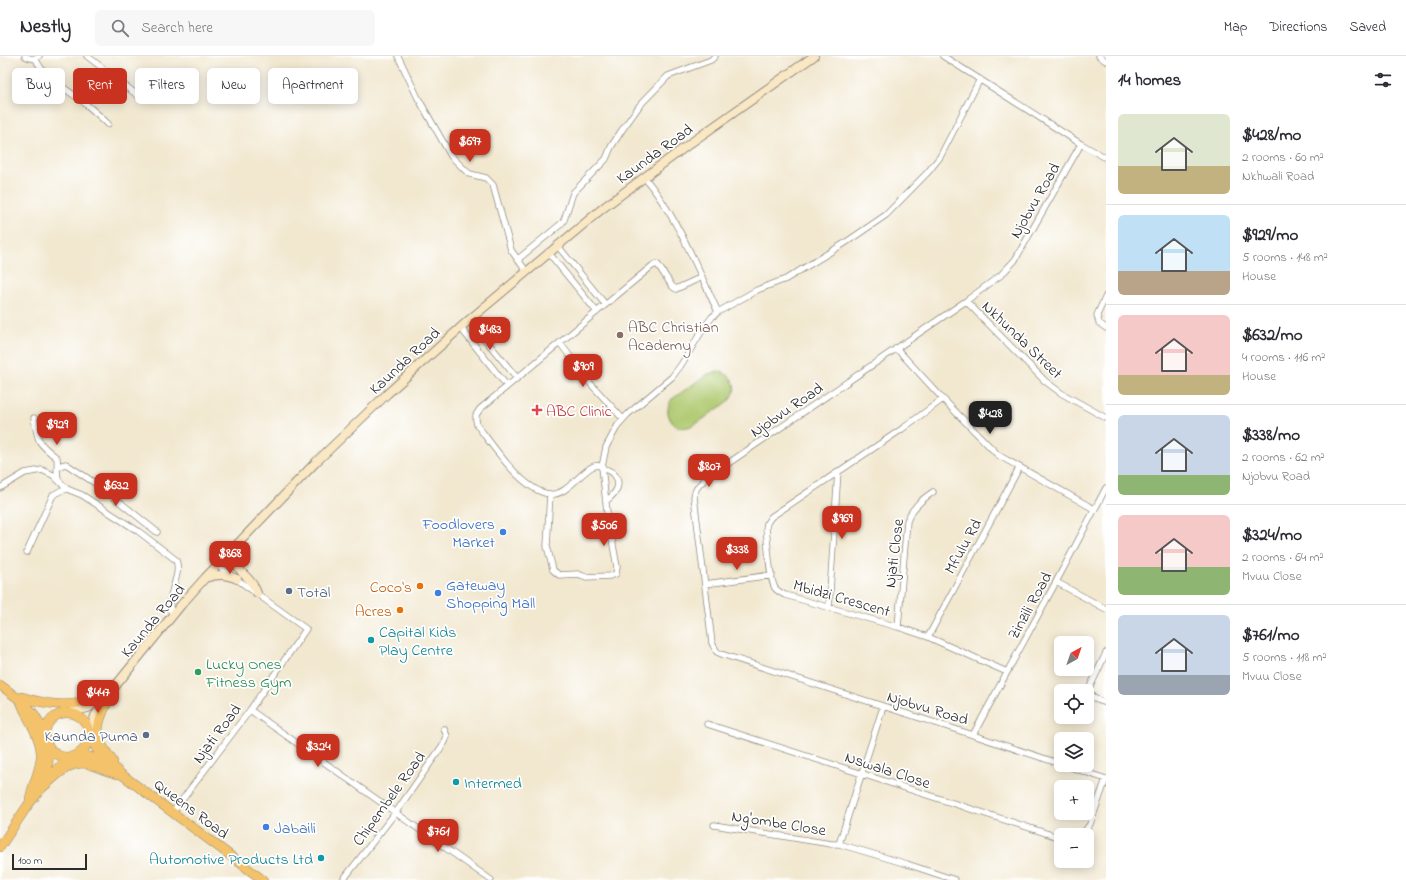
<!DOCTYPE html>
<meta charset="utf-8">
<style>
body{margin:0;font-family:"Indie Flower",sans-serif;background:#f7f7f7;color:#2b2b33;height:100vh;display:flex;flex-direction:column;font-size:15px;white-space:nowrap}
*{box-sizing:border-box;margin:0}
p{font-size:13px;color:#7c7c81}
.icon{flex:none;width:22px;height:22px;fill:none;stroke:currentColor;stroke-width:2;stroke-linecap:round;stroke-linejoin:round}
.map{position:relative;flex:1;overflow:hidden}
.drawer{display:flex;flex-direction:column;background:#fff;width:300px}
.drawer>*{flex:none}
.guide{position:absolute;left:12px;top:12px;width:380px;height:36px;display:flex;gap:8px}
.needle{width:26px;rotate:40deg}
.tools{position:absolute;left:1054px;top:580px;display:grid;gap:8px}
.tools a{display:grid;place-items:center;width:40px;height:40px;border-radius:6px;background:#fff;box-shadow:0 2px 10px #0003;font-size:20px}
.scale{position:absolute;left:12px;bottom:10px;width:75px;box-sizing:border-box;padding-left:4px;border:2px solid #2b2b2b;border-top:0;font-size:11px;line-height:14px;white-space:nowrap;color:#2b2b2b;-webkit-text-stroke:3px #fff;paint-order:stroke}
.price{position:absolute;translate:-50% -34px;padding:0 9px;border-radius:8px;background:#c8321e;color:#fff;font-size:13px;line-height:26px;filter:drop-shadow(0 1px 2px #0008)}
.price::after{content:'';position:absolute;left:50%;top:24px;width:12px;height:9px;margin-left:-6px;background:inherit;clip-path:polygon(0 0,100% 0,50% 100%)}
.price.current{background:#222;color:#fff}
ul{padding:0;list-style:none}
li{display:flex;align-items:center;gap:12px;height:100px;padding:0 12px}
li+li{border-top:1px solid #e1e1e2}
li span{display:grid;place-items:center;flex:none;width:112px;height:80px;border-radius:6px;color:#555}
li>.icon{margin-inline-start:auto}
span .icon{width:48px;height:48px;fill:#fffc;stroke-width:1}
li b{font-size:17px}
h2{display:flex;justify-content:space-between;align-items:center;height:48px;padding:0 12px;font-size:17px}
.pill{padding:0 14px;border-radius:6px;background:#fff;box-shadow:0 2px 10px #0003;font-size:14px;line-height:36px}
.pill.current{background:#c8321e;color:#fff}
header{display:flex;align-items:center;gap:24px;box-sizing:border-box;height:56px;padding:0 20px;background:#fff;border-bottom:1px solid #e1e1e2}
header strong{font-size:19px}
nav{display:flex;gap:22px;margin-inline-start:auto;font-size:14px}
.search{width:280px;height:36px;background:#f7f7f7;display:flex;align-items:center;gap:10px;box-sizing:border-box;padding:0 14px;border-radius:6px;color:#7c7c81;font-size:15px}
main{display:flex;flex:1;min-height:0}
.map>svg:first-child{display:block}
.green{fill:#afc96f;stroke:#6d7a4d}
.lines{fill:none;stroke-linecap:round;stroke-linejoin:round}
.minor-casing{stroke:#8e8a7e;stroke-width:7}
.secondary-casing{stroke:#8e8a7e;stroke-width:10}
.primary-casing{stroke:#8e8a7e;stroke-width:10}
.trunk-casing{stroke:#8e8a7e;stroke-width:10}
.minor{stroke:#fff;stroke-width:5.5}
.secondary{stroke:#fae7c3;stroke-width:8}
.primary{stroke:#f3c26a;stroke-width:9}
.trunk{stroke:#f3c26a;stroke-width:9}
.education-dot{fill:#8d6e63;stroke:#fff;stroke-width:1.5}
.health-dot{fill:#e0444e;stroke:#fff;stroke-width:1.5}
.shop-dot{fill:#3f7fe0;stroke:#fff;stroke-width:1.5}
.food-dot{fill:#e8710a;stroke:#fff;stroke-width:1.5}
.service-dot{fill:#5c6f8a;stroke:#fff;stroke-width:1.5}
.culture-dot{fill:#0f9aa8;stroke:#fff;stroke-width:1.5}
.leisure-dot{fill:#2e9e5b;stroke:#fff;stroke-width:1.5}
.labels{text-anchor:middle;stroke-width:3.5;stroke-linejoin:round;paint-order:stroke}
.street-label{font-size:16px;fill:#2b2b2b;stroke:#fff}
.education-label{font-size:16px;fill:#785e54;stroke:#fff;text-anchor:start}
.health-label{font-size:16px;fill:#be3a42;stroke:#fff;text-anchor:start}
.shop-label{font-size:16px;fill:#366cbe;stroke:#fff;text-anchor:start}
.food-label{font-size:16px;fill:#c56008;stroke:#fff;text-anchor:end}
.service-label{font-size:16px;fill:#4e5e75;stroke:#fff;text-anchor:start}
.culture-label{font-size:16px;fill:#0d838f;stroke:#fff;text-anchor:start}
.leisure-label{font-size:16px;fill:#27864d;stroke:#fff;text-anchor:start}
</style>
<header>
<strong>Nestly</strong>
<div class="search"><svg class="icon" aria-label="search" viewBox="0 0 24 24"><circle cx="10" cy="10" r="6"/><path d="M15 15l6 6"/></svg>Search here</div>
<nav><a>Map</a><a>Directions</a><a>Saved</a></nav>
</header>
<main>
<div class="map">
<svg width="1106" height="824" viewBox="0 0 1106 824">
<rect width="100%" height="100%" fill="#fff"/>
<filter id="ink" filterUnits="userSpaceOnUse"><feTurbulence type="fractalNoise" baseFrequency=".025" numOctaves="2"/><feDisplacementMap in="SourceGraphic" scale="8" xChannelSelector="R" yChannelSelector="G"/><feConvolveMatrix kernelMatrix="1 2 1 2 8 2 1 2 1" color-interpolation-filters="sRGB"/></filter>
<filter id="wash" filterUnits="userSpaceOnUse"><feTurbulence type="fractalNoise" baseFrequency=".012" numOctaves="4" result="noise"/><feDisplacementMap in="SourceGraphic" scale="16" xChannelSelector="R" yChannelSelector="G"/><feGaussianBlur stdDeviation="0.9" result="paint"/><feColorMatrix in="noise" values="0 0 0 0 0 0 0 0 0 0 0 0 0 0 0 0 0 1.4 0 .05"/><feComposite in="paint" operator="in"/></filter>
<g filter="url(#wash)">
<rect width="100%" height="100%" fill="#f2e8d0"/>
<!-- green -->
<path class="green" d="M718,315C731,317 740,331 731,342C727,348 720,351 714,355C703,363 681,383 670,363C666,356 668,349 672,343L708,318Z"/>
</g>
<g filter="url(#ink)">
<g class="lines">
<defs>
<path id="minor" d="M25,0C30,3 34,4 39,0
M87,0L141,42
M398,0L418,42L451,100L466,115L470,118L486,122L493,129L511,194L526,215
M943,0L1081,88L1106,102
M1099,0L1106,5
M36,3C42,21 72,36 87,49C94,55 101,61 108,68
M644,121C677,160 696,210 718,256
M557,189L605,248
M548,196L597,256
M517,204L561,168L564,164L573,137L606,103L611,91L622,74L640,49L668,20L711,4L715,0
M1106,240L1097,259L1099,267L1106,272
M966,245L1045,325L1061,337L1106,362
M469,264L517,322
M460,271L507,330
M560,287L590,327L623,363
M896,292L943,343L998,399L1094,453
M943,343L902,373L771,461L767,467L766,473C768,486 769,523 775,532C777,535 781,537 785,539L898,571L928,581L1007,616
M34,362C38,387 38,387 57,402C58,409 56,415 58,422
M58,410L66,408L101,431L157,476
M602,411C588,401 570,442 549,438C522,434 493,390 477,369L476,364V359L480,353L652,210L656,208L658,209L672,230L676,233L702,221
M602,413C607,413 610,414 614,418C623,429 615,438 606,445
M0,432L25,417L42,414L53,419L67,433L82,439L138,475L176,504C183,521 162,544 173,559
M550,438L547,490L553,514L559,519L578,518L586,521L610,520L616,518L617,511L607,456L602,411L606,391L618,369L628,358L672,321L681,309L703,273L712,261L718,256L757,234L786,223L845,187L886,159L928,116L940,101L980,23
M27,496L53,439L60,435L67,433
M1056,526L1106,553
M705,528L772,519
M829,551L838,415
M898,571L907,465C912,452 921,444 933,436
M928,581L1019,412
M1106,597L1089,633C1090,643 1098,644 1106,647
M883,651L839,788L907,808L955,824
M250,654L491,824
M707,668L1061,782
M973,679L1056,526L1106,432
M1061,708L973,679L724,599L717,596L712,587L694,441C695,429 705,424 714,417L966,245L1001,219L1015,204L1081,88
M1064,709L1106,723
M173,756L250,654L306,573L217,509
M714,769L831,788H839
M1082,779L1090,768L1106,723
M343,824L396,756L445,686L447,680L444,673"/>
<path id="secondary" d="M235,492C234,521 250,516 257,537
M205,522C217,518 225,518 237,523
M71,656L88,652L105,640
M90,676L95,660L113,633L181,549L205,522L315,407L387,338L469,264L603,152L692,86L814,0"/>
<path id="primary" d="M40,727L48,711L49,691
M0,791L28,749L59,711L71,701"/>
<path id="trunk" d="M0,629C12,638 25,646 34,658C39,665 42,672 45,679
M111,638C105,653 93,670 101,687C104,694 110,700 113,706
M22,641C54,651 77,652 108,637
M20,643C26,662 42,681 41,701C40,716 32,729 30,743
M45 679a22 22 0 1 1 44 0a22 22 0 1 1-44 0Z
M90,682L99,697L121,718L263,824
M76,699L91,701L106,710
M43,731C57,720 72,701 91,709C100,712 108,716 118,718"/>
</defs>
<!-- minor casing -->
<use href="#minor" class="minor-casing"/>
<!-- secondary casing -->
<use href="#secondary" class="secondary-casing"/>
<!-- primary casing -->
<use href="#primary" class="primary-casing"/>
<!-- trunk casing -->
<use href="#trunk" class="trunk-casing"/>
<!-- minor -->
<use href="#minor" class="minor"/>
<!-- secondary -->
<use href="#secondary" class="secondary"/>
<!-- primary -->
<use href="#primary" class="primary"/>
<!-- trunk -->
<use href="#trunk" class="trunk"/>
</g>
</g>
<!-- markers -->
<circle class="education-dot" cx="620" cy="279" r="4"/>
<path class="health-dot" d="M535 348h4v4h4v4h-4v4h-4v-4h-4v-4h4z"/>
<g class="shop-dot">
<circle cx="503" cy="476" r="4"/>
<circle cx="438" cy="537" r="4"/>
<circle cx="266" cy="771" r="4"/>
</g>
<g class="food-dot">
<circle cx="420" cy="530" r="4"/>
<circle cx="400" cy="554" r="4"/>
</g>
<g class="service-dot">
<circle cx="289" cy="535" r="4"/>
<circle cx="146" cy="679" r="4"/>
</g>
<g class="culture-dot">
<circle cx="371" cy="584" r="4"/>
<circle cx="456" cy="726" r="4"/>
<circle cx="321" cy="802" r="4"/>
</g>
<circle class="leisure-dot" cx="198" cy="616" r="4"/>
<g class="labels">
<!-- street labels -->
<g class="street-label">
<text transform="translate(654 97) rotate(-36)" y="6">Kaunda Road</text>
<text transform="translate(1034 144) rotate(-60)" y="6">Njobvu Road</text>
<text transform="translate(1023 283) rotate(44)" y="6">Nkhunda Street</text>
<text transform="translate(404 304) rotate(-43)" y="6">Kaunda Road</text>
<text transform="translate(786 353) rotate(-34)" y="6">Njobvu Road</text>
<text transform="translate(962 490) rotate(-61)" y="6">Mfulu Rd</text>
<text transform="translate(893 497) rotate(-83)" y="6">Njati Close</text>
<text transform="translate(842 541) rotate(16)" y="6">Mbidzi Crescent</text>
<text transform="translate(1029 549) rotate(-61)" y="6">Zinzili Road</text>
<text transform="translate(152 564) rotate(-50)" y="6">Kaunda Road</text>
<text transform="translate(928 651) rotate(17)" y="6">Njobvu Road</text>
<text transform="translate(216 677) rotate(-53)" y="6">Njati Road</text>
<text transform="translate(888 713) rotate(18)" y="6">Nswala Close</text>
<text transform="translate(388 742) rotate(-54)" y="6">Chipembele Road</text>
<text transform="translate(192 752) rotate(37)" y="6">Queens Road</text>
<text transform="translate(779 766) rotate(9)" y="6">Ng'ombe Close</text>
</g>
<!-- education labels -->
<g class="education-label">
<text x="628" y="276">ABC Christian<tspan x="628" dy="18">Academy</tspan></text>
</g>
<!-- health labels -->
<g class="health-label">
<text x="546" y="360">ABC Clinic</text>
</g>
<!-- shop labels -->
<g class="shop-label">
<text x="495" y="473" text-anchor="end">Foodlovers<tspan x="495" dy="18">Market</tspan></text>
<text x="446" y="534">Gateway<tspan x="446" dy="18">Shopping Mall</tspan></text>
<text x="274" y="777">Jabaili</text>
</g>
<!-- food labels -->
<g class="food-label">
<text x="412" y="536">Coco's</text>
<text x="392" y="560">Acres</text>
</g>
<!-- service labels -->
<g class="service-label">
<text x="297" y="541">Total</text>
<text x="138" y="685" text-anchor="end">Kaunda Puma</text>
</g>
<!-- culture labels -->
<g class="culture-label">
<text x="379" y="581">Capital Kids<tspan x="379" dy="18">Play Centre</tspan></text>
<text x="464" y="732">Intermed</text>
<text x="313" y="808" text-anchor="end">Automotive Products Ltd</text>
</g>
<!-- leisure labels -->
<g class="leisure-label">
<text x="206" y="613">Lucky Ones<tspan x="206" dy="18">Fitness Gym</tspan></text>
</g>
</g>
</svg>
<div class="tools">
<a><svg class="needle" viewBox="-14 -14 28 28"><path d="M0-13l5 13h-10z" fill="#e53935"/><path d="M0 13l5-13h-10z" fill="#7c7c81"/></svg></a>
<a><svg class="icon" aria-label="locate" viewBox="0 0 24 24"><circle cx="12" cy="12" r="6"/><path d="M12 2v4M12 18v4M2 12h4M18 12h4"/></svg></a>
<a><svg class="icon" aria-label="layers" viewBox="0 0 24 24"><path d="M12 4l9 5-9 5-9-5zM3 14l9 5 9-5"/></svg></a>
<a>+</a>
<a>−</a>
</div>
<div class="scale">100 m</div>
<b class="price" style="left:470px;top:107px">$697</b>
<b class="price" style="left:490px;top:295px">$483</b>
<b class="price" style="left:583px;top:332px">$909</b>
<b class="price current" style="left:990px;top:379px">$428</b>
<b class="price" style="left:57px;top:390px">$929</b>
<b class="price" style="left:709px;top:432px">$807</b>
<b class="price" style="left:116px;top:451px">$632</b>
<b class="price" style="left:842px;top:484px">$969</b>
<b class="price" style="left:604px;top:491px">$506</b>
<b class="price" style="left:737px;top:515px">$338</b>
<b class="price" style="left:230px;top:519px">$868</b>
<b class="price" style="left:98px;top:658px">$447</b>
<b class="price" style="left:318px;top:712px">$324</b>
<b class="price" style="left:438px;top:797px">$761</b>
<div class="guide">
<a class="pill">Buy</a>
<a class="pill current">Rent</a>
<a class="pill">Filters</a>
<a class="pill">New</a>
<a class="pill">Apartment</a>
</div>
</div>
<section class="drawer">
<h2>14 homes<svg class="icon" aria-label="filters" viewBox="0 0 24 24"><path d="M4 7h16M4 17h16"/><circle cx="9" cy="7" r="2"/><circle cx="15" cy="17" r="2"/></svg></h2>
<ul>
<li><span style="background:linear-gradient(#dfe7d0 65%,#c2b280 0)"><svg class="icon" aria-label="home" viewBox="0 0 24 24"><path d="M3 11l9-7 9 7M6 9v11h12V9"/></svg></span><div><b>$428/mo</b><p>2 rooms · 60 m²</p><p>Nkhwali Road</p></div></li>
<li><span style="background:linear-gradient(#bfe0f5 70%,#b9a48a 0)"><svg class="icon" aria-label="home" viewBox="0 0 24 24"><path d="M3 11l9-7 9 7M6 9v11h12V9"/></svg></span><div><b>$929/mo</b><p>5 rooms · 148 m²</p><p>House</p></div></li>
<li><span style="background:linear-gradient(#f6c9c9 75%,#c2b280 0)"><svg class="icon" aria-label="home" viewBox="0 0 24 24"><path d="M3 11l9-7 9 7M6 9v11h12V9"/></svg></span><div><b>$632/mo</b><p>4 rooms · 116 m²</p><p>House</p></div></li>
<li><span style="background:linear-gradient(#c9d6e8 75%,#8fb573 0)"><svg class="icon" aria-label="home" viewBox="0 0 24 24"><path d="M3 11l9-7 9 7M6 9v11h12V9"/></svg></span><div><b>$338/mo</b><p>2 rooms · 62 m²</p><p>Njobvu Road</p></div></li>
<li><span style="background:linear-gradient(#f6c9c9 65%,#8fb573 0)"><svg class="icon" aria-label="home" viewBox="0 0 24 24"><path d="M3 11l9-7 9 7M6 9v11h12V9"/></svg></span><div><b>$324/mo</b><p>2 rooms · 64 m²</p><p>Mvuu Close</p></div></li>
<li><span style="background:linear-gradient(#c9d6e8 75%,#9aa5b1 0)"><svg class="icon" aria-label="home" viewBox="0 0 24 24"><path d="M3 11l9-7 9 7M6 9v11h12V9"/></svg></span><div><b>$761/mo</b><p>5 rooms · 118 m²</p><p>Mvuu Close</p></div></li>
</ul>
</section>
</main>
